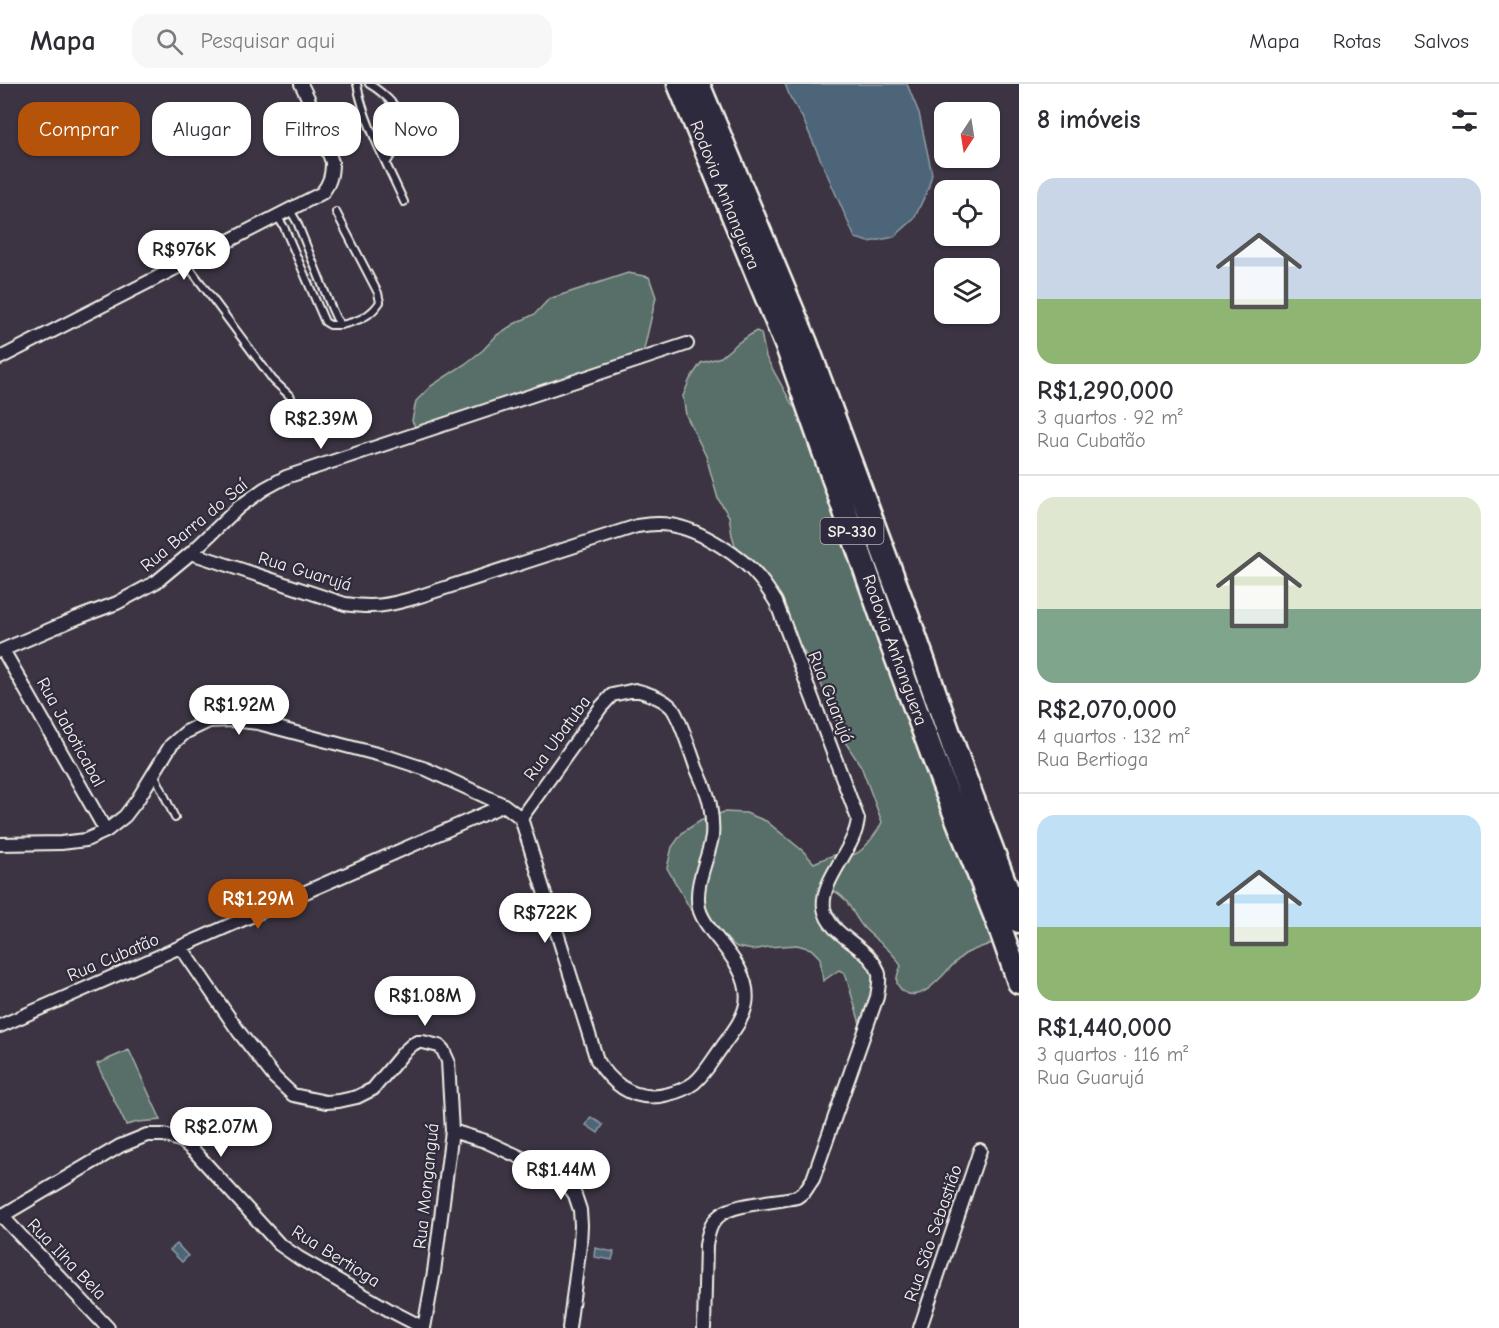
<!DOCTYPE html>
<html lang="pt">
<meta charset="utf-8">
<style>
body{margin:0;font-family:"Comic Neue",sans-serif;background:#f7f7f7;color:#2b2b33;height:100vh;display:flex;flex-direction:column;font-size:22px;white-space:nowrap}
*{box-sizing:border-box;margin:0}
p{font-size:20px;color:#7c7c81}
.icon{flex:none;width:33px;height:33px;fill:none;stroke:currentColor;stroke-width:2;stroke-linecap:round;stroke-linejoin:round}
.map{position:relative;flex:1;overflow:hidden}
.sheet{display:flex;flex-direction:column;background:#fff;width:480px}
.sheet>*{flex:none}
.hud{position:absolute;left:18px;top:18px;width:570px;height:54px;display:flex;gap:12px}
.needle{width:39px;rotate:192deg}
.fabs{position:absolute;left:934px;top:18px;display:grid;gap:12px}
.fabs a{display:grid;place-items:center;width:66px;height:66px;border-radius:12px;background:#fff;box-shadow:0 2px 4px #0004;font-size:30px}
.price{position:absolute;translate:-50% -51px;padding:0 14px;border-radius:21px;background:#fff;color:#222;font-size:20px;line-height:39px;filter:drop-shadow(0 2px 3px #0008)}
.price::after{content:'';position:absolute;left:50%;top:36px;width:18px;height:14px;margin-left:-9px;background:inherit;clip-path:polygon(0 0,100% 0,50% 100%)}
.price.current{background:#b45309;color:#fff}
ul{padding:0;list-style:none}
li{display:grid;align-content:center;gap:12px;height:318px;padding:0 18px}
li+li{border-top:2px solid #e1e1e2}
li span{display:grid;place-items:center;height:186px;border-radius:18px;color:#555}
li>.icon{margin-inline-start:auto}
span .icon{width:108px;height:108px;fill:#fffc;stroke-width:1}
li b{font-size:26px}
h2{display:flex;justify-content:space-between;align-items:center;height:72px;padding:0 18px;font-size:26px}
.tag{padding:0 21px;border-radius:18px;background:#fff;box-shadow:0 2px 4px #0004;font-size:21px;line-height:54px}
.tag.current{background:#b45309;color:#fff}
header{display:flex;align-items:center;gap:36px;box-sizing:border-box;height:84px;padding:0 30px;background:#fff;border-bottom:2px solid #e1e1e2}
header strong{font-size:28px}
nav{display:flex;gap:33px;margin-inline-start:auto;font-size:21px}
.search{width:420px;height:54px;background:#f7f7f7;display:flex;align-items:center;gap:15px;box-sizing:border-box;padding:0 21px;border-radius:18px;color:#7c7c81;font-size:22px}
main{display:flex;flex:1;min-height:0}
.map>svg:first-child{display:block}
.green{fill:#596e68;stroke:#a6b0a8;stroke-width:1.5}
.water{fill:#4e6578;stroke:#909da5;stroke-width:1.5}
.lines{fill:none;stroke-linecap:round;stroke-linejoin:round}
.lane-casing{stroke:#f4f1e8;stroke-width:10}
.street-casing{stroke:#f4f1e8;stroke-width:16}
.highway-casing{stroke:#f4f1e8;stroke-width:27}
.lane{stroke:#2f2a3d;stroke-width:6}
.street{stroke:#2f2a3d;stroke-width:12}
.highway{stroke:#2f2a3d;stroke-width:22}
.labels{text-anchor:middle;stroke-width:4.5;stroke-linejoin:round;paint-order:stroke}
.shield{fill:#2f2a3d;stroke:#b9b5b5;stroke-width:1.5}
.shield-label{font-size:16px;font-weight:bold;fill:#f4f1e8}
.street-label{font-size:18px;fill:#f4f1e8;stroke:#2f2a3d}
</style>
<header>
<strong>Mapa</strong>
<div class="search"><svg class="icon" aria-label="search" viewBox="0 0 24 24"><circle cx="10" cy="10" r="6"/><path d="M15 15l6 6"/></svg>Pesquisar aqui</div>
<nav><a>Mapa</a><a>Rotas</a><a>Salvos</a></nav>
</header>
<main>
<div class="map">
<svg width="1019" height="1244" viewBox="0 0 1019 1244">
<rect width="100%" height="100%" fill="#3c3443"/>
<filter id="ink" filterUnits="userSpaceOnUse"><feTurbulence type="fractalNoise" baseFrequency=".0167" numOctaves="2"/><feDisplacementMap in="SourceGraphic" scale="12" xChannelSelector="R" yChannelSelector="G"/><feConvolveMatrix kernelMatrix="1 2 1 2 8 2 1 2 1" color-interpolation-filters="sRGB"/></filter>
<g filter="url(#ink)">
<!-- green -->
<path class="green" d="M628,189L649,193L656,213L642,274L423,351L422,355L412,337L416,317L431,302L465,280L483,266L497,251L514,240L535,230L549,215Z
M756,247L761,249L766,273L793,322L800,327L995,858C985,862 974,865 965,870C949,880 927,919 906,909C902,907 899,904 897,899C896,893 898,888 901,882C892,865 876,857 864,844C853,832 849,814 834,807L827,809L826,817L842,841L861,859L878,891L861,943L845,889L839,886L823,897L820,874L811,865L797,861L768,863L753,866L737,863L706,841L691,826L667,784L672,763L683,748L700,737L724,728L746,729L766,737L803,767L814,779C822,776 832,770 841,770C846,770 850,772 855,770C865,766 878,747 882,738L861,682L841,652L833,625L830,622L816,587L792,549L778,520L738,471L732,451L729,432L718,415L706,372L686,331L683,312L690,295L701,279L721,273L739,258Z
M129,966L161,1036L138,1038L126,1041L97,980Z"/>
<!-- water -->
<path class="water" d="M785,0H907L919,29L932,90L928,105L914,135L894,153L869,158L855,154L802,33L790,13Z
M591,1033L603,1041L598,1049L586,1041Z
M177,1160L188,1172L182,1178L170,1166Z
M595,1164L614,1168L612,1176L594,1173Z"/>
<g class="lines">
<defs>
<path id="lane" d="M357,0C364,39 388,82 404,118
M369,0C383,8 409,31 404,49C401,59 392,69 387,78
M290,126L297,138L331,223L336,234L341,241C358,237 370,233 380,218L378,209L336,128
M277,132L284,143L325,238L330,241H341
M186,179L273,296L291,313
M154,689L175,734"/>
<path id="street" d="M0,274L322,109C330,99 332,91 332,78L308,14L301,0
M191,469L345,520C374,524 386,522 414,514L637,442C649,440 659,439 670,441C699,445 742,472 760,495C766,502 771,510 776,518L858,735C855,766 820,796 824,824C829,854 872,862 879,890C880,898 878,906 877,913L813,1095L805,1107L797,1113C777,1118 733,1119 719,1132C710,1139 708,1151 706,1161L704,1244
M3,566L106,747
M0,567L77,534L117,519L156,498L191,469L239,423L264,405L286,393L687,260
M635,606C647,609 663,614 672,624C680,634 691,669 696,683C701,695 708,708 710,721C712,732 713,742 712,753C708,776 694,800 699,824C701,833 707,841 712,848C728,868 751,892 746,920C743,936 731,950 722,963C713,975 705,990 694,999C687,1004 677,1008 669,1010C637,1019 614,1003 597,976L521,734L601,623L612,611Z
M0,760L61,759L86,756L106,747L125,732L138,715L171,661L186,648L209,637L233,636L258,639L392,674L426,685L504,721L521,734
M181,863L239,948L275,994L293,1011L326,1018L339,1017L357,1013L373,1005L404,968L413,960L417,958H423L439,962L443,966L448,977L452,1047L434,1188L424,1244
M0,942L504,721
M452,1047L485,1057L554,1089L566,1098L575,1111L580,1126L581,1141L580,1161L569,1244
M0,1130L108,1244
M0,1133L120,1062L147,1051H164L182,1057L195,1068L279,1160L299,1174L391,1227L424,1244
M920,1244L980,1066"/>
<path id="highway" d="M679,0L788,265L890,556L943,699L1000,844L1019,898
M698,0L806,259L914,550L963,689L1019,837"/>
</defs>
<!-- lane casing -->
<use href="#lane" class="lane-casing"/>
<!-- street casing -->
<use href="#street" class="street-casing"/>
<!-- highway casing -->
<use href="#highway" class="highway-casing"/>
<!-- lane -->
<use href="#lane" class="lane"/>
<!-- street -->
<use href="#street" class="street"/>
<!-- highway -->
<use href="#highway" class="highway"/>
</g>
</g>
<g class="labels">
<!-- shield labels -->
<rect class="shield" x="820.5" y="434" width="63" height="26" rx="4.5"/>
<g class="shield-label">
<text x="852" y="453">SP-330</text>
</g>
<!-- street labels -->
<g class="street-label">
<text transform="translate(725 111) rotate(68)" y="6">Rodovia Anhanguera</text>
<text transform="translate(194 441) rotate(-40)" y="6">Rua Barra do Saí</text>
<text transform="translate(305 487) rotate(17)" y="6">Rua Guarujá</text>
<text transform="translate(895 566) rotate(70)" y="6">Rodovia Anhanguera</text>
<text transform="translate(831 613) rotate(69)" y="6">Rua Guarujá</text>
<text transform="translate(71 648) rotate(61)" y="6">Rua Jaboticabal</text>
<text transform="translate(557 654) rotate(-54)" y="6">Rua Ubatuba</text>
<text transform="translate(113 873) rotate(-23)" y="6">Rua Cubatão</text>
<text transform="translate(426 1102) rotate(-84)" y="6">Rua Monganguá</text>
<text transform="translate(933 1149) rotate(-71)" y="6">Rua São Sebastião</text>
<text transform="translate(336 1172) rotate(32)" y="6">Rua Bertioga</text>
<text transform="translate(67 1175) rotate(46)" y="6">Rua Ilha Bela</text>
</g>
</g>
</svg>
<div class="fabs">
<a><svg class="needle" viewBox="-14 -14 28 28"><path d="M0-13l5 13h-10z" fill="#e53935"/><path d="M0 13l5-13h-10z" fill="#7c7c81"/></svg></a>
<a><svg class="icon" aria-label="locate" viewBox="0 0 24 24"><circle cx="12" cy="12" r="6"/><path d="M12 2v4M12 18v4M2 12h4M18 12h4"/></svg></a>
<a><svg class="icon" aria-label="layers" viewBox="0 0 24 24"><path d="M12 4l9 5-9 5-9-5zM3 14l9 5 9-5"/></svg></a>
</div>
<b class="price" style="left:184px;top:197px">R$976K</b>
<b class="price" style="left:321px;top:366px">R$2.39M</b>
<b class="price" style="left:239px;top:652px">R$1.92M</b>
<b class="price current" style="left:258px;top:846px">R$1.29M</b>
<b class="price" style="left:545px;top:860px">R$722K</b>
<b class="price" style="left:425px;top:943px">R$1.08M</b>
<b class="price" style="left:221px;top:1074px">R$2.07M</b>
<b class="price" style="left:561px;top:1117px">R$1.44M</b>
<div class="hud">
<a class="tag current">Comprar</a>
<a class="tag">Alugar</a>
<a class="tag">Filtros</a>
<a class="tag">Novo</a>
</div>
</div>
<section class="sheet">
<h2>8 imóveis<svg class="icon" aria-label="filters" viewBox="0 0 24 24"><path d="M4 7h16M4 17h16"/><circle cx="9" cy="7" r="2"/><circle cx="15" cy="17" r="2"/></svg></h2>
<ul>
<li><span style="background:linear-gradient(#c9d6e8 65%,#8fb573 0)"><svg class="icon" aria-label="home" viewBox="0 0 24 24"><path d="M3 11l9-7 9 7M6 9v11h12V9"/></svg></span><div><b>R$1,290,000</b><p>3 quartos · 92 m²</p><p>Rua Cubatão</p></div></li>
<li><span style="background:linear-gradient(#dfe7d0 60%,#7fa58c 0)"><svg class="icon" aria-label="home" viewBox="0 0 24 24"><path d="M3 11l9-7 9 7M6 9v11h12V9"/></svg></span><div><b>R$2,070,000</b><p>4 quartos · 132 m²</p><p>Rua Bertioga</p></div></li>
<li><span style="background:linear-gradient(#bfe0f5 60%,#8fb573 0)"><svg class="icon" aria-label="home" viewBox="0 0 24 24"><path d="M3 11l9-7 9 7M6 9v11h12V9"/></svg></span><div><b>R$1,440,000</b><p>3 quartos · 116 m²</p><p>Rua Guarujá</p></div></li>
</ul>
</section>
</main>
